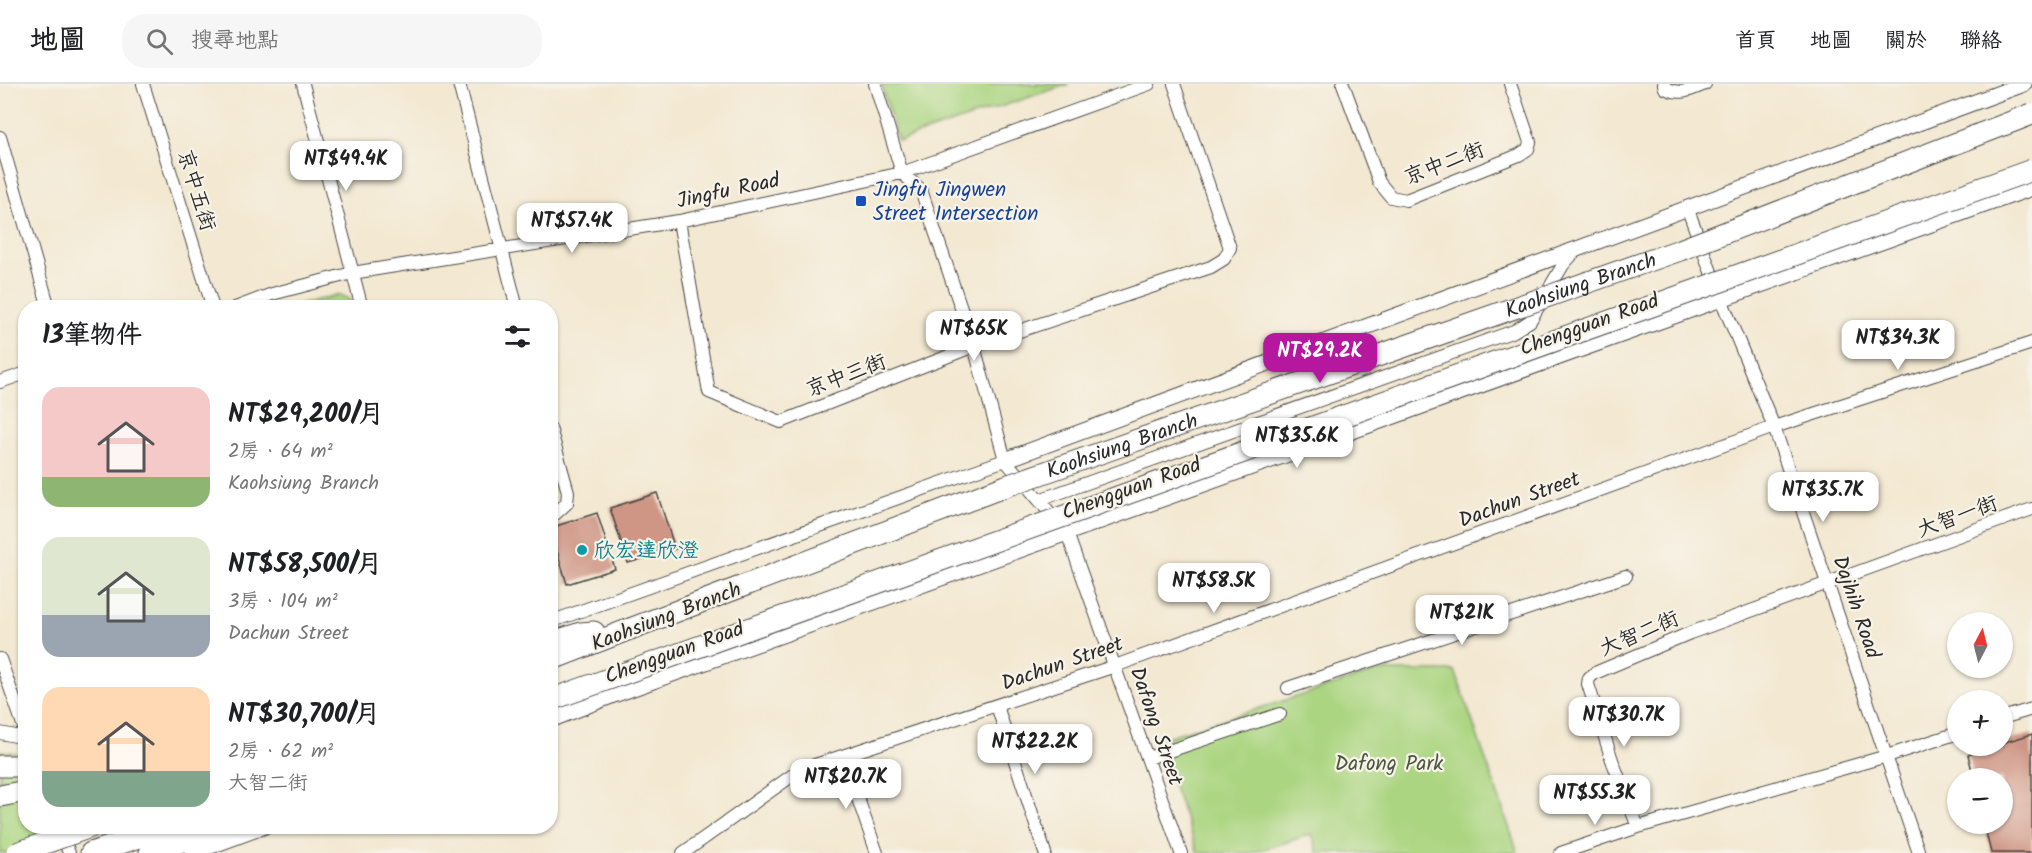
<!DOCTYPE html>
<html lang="zh-TW">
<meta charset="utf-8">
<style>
body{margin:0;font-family:Kalam,"LXGW WenKai TC",sans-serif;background:#f6f6f6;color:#202124;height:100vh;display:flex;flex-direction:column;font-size:22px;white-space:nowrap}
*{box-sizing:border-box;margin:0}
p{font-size:20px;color:#757577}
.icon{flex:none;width:33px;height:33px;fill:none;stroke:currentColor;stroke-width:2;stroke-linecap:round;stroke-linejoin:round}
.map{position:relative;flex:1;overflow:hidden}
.sheet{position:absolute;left:18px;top:216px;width:540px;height:534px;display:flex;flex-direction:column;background:#fff;border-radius:24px;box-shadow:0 2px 4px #0004}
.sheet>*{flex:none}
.needle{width:39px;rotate:7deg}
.tools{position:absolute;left:1947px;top:528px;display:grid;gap:12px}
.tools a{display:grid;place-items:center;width:66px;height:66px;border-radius:50%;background:#fff;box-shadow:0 2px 4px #0004;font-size:30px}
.price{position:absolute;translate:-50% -51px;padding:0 14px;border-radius:12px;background:#fff;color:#222;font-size:20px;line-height:39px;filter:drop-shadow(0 2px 3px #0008)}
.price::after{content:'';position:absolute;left:50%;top:36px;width:18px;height:14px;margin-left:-9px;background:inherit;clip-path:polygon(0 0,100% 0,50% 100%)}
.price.active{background:#b5179e;color:#fff}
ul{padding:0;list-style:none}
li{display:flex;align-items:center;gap:18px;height:150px;padding:0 24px}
li span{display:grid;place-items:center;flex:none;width:168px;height:120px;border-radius:18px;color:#555}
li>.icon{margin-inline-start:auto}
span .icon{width:72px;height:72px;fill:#fffc;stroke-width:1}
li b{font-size:26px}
h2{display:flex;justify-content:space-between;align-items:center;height:72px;padding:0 24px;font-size:26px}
header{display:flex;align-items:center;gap:36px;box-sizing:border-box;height:84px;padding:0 30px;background:#fff;border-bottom:2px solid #e0e0e0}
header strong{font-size:28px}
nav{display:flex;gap:33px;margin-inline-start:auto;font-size:21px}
.search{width:420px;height:54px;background:#f6f6f6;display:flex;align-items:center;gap:15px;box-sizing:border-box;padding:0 21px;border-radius:24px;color:#757577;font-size:22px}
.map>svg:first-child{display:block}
.green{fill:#abd581;stroke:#6b8056;stroke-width:1.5}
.building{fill:#cf9686}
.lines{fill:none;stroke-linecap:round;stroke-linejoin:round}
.minor-casing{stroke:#494744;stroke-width:14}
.tertiary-casing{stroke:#494744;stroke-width:17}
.motorway-casing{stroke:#494744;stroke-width:23}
.minor{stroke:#fff;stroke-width:12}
.tertiary{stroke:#fff;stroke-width:15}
.motorway{stroke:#fff;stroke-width:21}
.motorway-bridge-casing{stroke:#494744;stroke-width:23;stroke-linecap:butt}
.motorway-bridge{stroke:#fff;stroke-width:21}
.transit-dot{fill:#1a4fb4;stroke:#f7f3e8;stroke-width:2}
.culture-dot{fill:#0f9aa8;stroke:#f7f3e8;stroke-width:2}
.labels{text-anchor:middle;stroke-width:4.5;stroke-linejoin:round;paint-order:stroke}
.street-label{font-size:21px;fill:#2b2b2b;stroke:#f7f3e8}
.transit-label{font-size:21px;fill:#164399;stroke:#f7f3e8;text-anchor:start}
.culture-label{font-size:21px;fill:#0d838f;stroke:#f7f3e8;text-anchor:start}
.park-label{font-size:21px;fill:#4b5640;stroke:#f7f3e8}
</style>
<header>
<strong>地圖</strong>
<div class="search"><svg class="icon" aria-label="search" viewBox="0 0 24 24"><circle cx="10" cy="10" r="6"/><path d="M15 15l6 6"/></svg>搜尋地點</div>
<nav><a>首頁</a><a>地圖</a><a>關於</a><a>聯絡</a></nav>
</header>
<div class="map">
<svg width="2032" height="769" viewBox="0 0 2032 769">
<rect width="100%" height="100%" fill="#f7f3e8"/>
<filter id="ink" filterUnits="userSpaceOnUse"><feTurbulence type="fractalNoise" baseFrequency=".0167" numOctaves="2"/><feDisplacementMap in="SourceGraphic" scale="12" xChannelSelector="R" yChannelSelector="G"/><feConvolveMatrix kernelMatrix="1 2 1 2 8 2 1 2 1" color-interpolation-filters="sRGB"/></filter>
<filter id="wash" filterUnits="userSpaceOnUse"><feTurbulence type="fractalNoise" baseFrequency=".008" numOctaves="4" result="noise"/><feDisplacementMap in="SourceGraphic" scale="24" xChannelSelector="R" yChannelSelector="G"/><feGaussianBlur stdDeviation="1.35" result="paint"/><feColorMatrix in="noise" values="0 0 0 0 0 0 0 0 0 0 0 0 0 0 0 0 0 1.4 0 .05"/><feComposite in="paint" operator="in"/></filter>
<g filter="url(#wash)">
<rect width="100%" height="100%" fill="#f3e8d1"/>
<!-- green -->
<path class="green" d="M881,0H1069L898,57Z
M337,211C346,212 351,215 353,223H291Z
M1379,587H1455L1518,769H1318L1312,750L1252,769H1198L1157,656Z
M0,667L16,669L25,696L26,742L42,743L51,769H0Z"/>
<g id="blocks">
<!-- building -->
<path class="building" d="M657,409L675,465L628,479L610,424Z
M597,429L615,485L567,500L550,444Z
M2032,650V769H1991L1984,740H2002V694H1974L1968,671L1996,662H2002V659Z"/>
</g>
</g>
<g filter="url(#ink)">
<use href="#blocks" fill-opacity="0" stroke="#494744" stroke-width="1.5"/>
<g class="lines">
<defs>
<path id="minor" d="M143,0L213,224
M303,0L362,224
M459,0L517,224
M875,0L902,89L921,106L974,262L1005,376L1067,449L1181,769
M1343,0L1379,98L1391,113L1406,116L1519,71L1528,65L1530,58L1510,0
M1664,0L1665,4C1680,12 1691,6 1705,0
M0,53L49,224
M1687,123L1721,215L1774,343L1919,769
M679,137L709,308L781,338L974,262L1211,183L1224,175L1230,164L1174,0
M235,224L272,210L352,189L679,137L902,89L1149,0
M0,298L26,289
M550,344L568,408L567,419L555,430L550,432
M1039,416L1514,247L1530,237L1563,181L1577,165
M550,538L1005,376
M0,575L26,649
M1288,604L1626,492
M997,622L1045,769
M2002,634L2032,625
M0,649L26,654
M1958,649L1887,672L1638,743L1612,676L1588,600L1589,594L1595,589L1690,549L2032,425
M843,672L877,769
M1148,674L1280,630
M59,742L69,769
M683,769L800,686L1115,582L1774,343L2032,259
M1561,769L1638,743"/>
<path id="tertiary" d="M1005,376L2024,0
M550,636L611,612L2032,104
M192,769L265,742"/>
<path id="motorway" d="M550,559L581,549L594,548
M550,576L630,545
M0,682H26
M0,712L26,707
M91,769L173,742
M150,769L223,742"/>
</defs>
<!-- minor casing -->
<use href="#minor" class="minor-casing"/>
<!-- tertiary casing -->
<use href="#tertiary" class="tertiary-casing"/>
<!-- motorway casing -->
<use href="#motorway" class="motorway-casing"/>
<!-- minor -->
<use href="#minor" class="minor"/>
<!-- tertiary -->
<use href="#tertiary" class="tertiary"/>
<!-- motorway -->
<use href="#motorway" class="motorway"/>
<defs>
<g id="motorway-bridge">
<path id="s1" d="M630,545L1006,402L1680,166L2032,30"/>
<path d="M550,616L2032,86"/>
<path d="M17,769L93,742"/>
</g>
</defs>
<!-- motorway-bridge casing -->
<use href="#motorway-bridge" class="motorway-bridge-casing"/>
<!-- motorway-bridge -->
<use href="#motorway-bridge" class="motorway-bridge"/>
</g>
</g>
<!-- markers -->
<rect class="transit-dot" x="855" y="111" width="12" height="12" rx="3"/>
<circle class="culture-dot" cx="582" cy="466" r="6"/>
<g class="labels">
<!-- street labels -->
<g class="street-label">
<text transform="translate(1444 79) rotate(-21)" y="7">京中二街</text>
<text transform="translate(197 106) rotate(73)" y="7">京中五街</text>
<text transform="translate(728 106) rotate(-12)" y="7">Jingfu Road</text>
<text dy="7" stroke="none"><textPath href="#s1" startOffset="1011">Kaohsiung Branch</textPath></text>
<text transform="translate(1589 240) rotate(-20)" y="7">Chengguan Road</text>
<text transform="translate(846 291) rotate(-21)" y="7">京中三街</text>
<text dy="7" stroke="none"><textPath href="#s1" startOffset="525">Kaohsiung Branch</textPath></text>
<text transform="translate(1131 404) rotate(-20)" y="7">Chengguan Road</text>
<text transform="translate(1519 415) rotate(-20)" y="7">Dachun Street</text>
<text transform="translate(1957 432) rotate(-20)" y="7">大智一街</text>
<text transform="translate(1857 523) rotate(71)" y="7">Dajhih Road</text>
<text transform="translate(666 532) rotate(-21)" y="7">Kaohsiung Branch</text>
<text transform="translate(1639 549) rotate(-23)" y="7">大智二街</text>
<text transform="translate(674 568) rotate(-20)" y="7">Chengguan Road</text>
<text transform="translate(1062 579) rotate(-19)" y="7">Dachun Street</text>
<text transform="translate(1157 642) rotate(71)" y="7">Dafong Street</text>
</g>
<!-- transit labels -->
<g class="transit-label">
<text x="873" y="112">Jingfu Jingwen<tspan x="873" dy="24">Street Intersection</tspan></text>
</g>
<!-- culture labels -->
<g class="culture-label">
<text x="594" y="473">欣宏達欣澄</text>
</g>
<!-- park labels -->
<g class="park-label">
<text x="1389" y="686">Dafong Park</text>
</g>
</g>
</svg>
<div class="tools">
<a><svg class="needle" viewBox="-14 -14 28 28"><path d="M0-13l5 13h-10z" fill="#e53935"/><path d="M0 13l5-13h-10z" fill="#757577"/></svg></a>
<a>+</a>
<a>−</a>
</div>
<b class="price" style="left:346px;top:108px">NT$49.4K</b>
<b class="price" style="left:572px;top:170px">NT$57.4K</b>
<b class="price" style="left:974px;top:278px">NT$65K</b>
<b class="price" style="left:1898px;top:287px">NT$34.3K</b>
<b class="price active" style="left:1320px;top:300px">NT$29.2K</b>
<b class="price" style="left:1297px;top:385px">NT$35.6K</b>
<b class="price" style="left:1823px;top:439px">NT$35.7K</b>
<b class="price" style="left:1214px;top:530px">NT$58.5K</b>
<b class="price" style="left:1462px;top:562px">NT$21K</b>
<b class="price" style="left:1624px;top:664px">NT$30.7K</b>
<b class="price" style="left:1035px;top:691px">NT$22.2K</b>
<b class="price" style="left:846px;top:726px">NT$20.7K</b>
<b class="price" style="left:1595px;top:742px">NT$55.3K</b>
<section class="sheet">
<h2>13筆物件<svg class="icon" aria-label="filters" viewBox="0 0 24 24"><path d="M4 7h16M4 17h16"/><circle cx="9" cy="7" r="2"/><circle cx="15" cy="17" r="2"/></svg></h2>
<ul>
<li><span style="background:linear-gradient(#f6c9c9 75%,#8fb573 0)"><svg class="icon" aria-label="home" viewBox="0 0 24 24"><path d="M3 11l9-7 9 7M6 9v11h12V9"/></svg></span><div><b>NT$29,200/月</b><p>2房 · 64 m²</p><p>Kaohsiung Branch</p></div></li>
<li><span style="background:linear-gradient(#dfe7d0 65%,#9aa5b1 0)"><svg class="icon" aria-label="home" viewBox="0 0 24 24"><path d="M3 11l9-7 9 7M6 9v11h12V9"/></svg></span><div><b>NT$58,500/月</b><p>3房 · 104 m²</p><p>Dachun Street</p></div></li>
<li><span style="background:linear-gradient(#ffd9b3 70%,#7fa58c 0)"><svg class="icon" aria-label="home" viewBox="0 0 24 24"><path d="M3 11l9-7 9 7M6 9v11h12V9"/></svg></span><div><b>NT$30,700/月</b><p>2房 · 62 m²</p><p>大智二街</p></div></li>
</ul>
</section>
</div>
